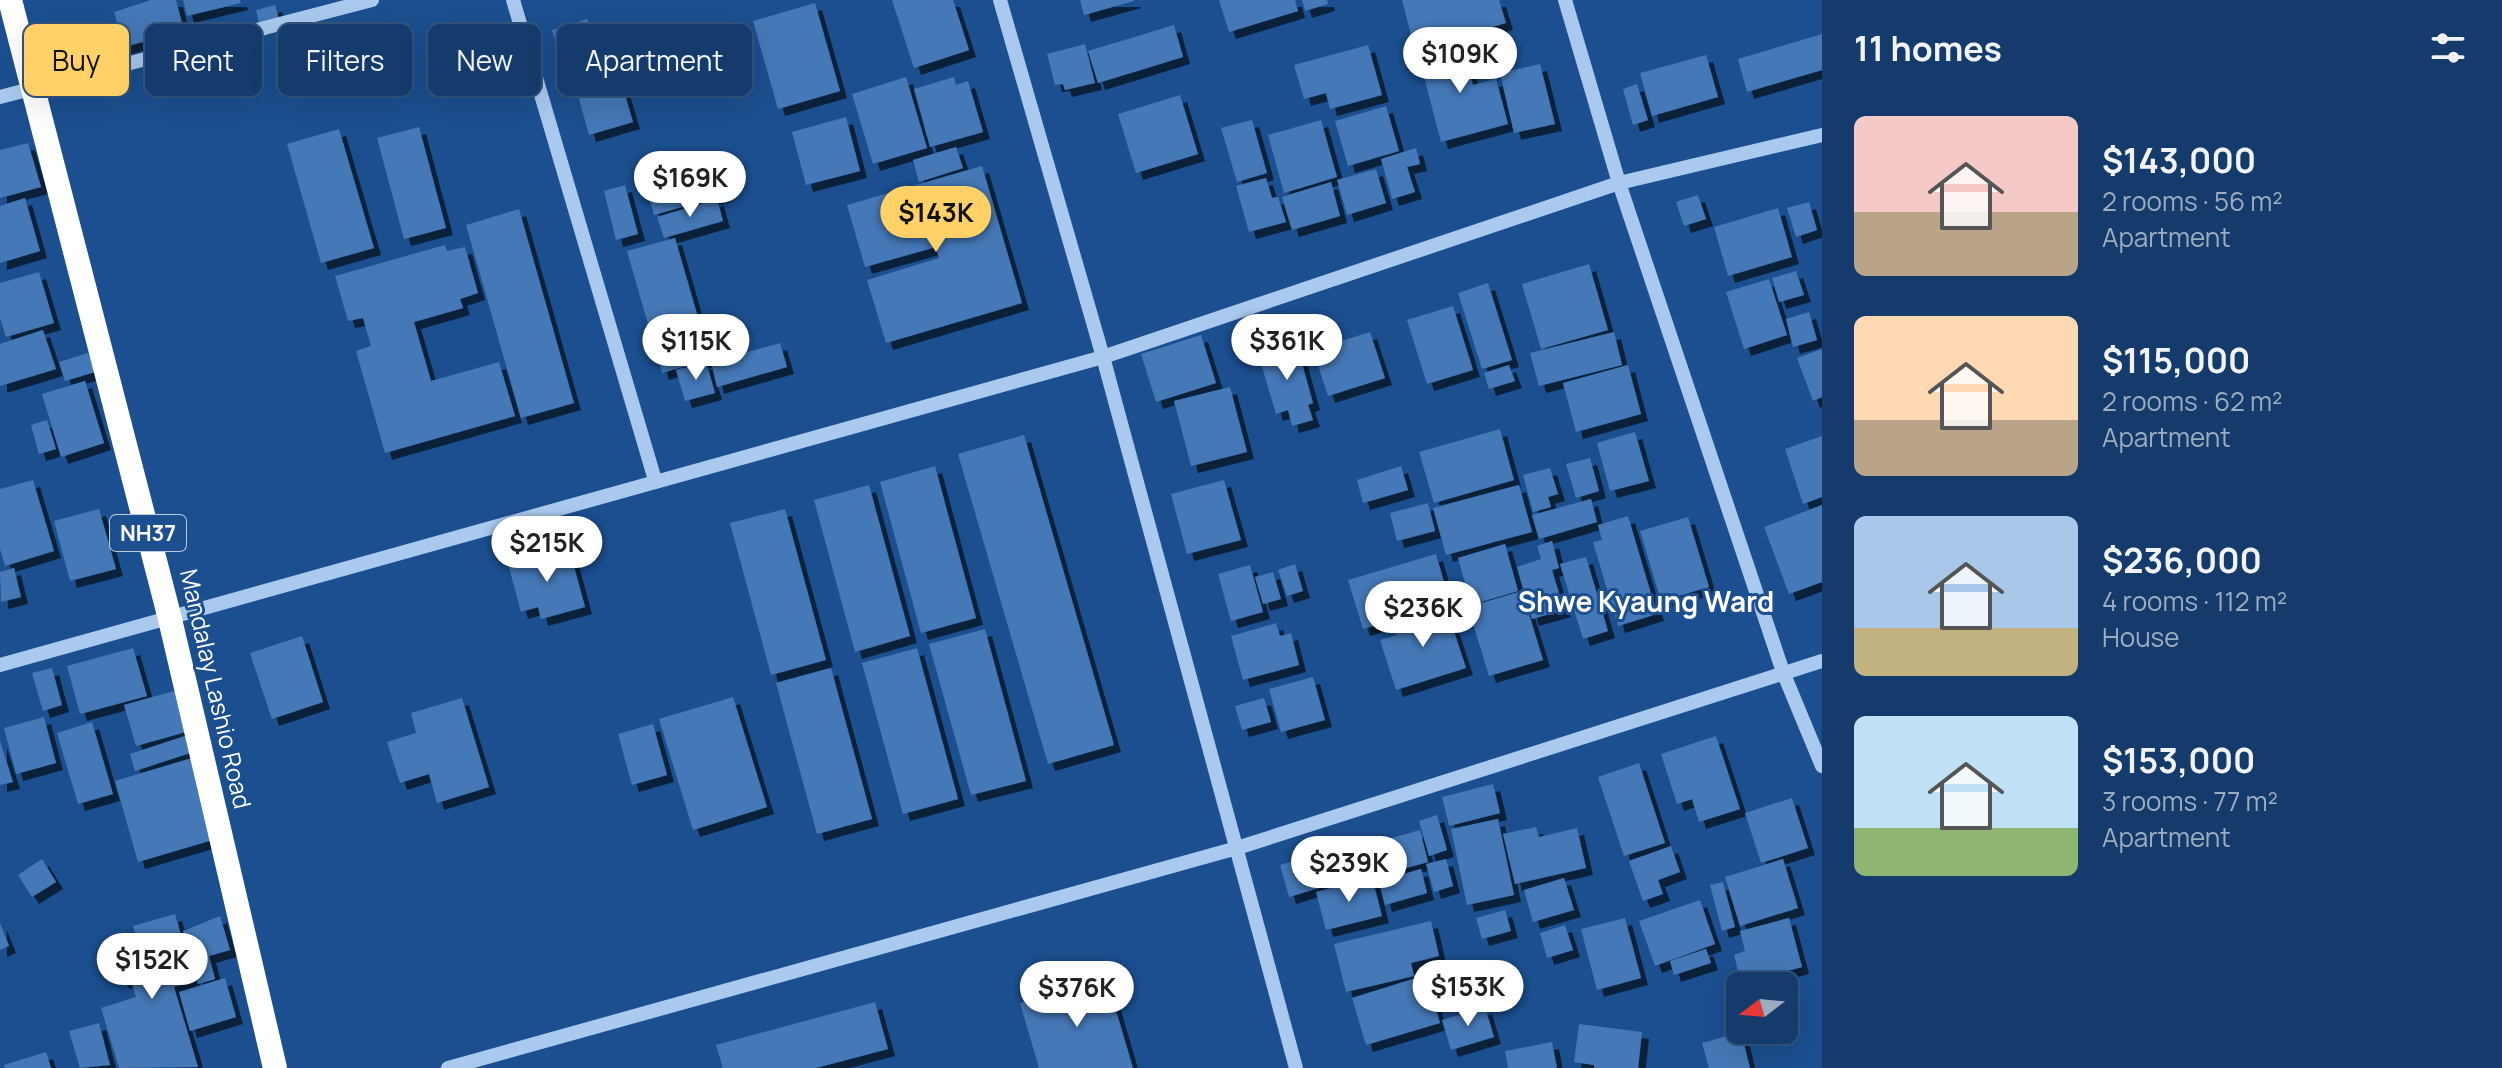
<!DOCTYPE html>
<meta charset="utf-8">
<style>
body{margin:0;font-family:Manrope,sans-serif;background:#214673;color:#f1f3f6;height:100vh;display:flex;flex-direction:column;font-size:30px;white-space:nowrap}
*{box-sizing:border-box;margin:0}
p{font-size:26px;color:#9dadc1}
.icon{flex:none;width:44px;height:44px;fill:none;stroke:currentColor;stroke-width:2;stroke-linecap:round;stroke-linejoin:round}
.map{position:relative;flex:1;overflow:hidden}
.drawer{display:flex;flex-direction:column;background:#143b6b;width:680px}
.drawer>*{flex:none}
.guide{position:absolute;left:24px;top:24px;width:760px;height:72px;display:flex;gap:16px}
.needle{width:52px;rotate:254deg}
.tools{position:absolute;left:1726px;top:972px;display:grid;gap:16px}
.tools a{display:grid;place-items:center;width:72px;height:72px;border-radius:12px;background:#143b6b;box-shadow:0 8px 32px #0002,0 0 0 2px #33557e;font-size:40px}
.price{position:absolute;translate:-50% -68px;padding:0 18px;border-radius:28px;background:#fff;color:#222;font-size:26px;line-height:52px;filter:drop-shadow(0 2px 4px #0008)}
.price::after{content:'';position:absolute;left:50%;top:48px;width:24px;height:18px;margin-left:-12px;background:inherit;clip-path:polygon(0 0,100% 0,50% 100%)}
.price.active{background:#ffd166;color:#111}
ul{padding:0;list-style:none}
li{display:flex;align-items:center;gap:24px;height:200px;padding:0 32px}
li span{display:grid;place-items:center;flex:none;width:224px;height:160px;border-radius:12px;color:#555}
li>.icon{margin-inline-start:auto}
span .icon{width:96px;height:96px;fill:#fffc;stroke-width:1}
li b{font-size:34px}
h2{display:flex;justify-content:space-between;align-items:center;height:96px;padding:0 32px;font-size:34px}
.chip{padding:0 28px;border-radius:12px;background:#143b6b;box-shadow:0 8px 32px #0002,0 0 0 2px #33557e;font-size:28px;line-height:72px}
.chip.active{background:#ffd166;color:#111}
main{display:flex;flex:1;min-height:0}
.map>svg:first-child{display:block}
.building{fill:#4478b7;filter:url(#shadow)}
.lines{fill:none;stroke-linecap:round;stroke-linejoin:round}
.minor{stroke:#a9c9ee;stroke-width:14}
.highway{stroke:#fff;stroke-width:24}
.labels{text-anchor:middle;stroke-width:6;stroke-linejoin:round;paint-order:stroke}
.shield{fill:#1b4f8f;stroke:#bbcadd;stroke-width:2}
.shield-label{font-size:22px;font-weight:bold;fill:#fff}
.street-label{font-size:24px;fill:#fff;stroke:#1b4f8f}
.quarter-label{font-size:28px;font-weight:bold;fill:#fff;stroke:#1b4f8f}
</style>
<main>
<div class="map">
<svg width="1822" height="1068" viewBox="0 0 1822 1068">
<defs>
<filter id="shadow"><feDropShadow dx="7" dy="7" stdDeviation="0" flood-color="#0009"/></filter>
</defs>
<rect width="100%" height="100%" fill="#1b4f8f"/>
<!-- building -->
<path class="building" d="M151,0H176L184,31L124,47L114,12Z
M183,0H240L241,3L187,16Z
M892,0H953L969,50L914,68Z
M1080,0H1134V1L1084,15Z
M1219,0H1295L1298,11L1229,32Z
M1302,0H1327L1328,4L1305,11Z
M1402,0H1499L1506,23L1437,43L1433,28L1411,35Z
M815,3L840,91L778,109L753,21Z
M275,5L280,23L260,28L256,10Z
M587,19L597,50L561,60L552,30Z
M1174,25L1183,57L1098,83L1088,51Z
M1822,34V70L1747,92L1738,59Z
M1462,43L1473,85L1496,79L1508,124L1441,142L1418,54Z
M1085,44L1095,83L1065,90L1063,84L1055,85L1047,54Z
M1368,45L1382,95L1330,109L1326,93L1304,99L1294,65Z
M612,51L633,122L589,135L569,63Z
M1706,55L1718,97L1652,116L1640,73Z
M1540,64L1555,124L1514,133L1500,73Z
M906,77L927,148L873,164L852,94Z
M954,77L956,85L968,81L983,132L930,147L914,89Z
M1637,84L1648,120L1633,125L1623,89Z
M1180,95L1198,154L1136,173L1118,114Z
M1386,106L1399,151L1348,166L1335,121Z
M846,117L860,171L806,185L792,132Z
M1252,120L1267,173L1237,182L1221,128Z
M1321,120L1337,177L1284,193L1268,135Z
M419,127L446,228L404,239L377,138Z
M339,129L374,248L321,263L287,144Z
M28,143L41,187L0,198V150Z
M956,147L963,168L919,182L913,160Z
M1416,148L1420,164L1407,167L1415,192L1392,199L1381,159Z
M712,153L724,195L654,215L643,173Z
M982,166L1022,303L886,343L867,280L939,258L936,247L865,267L847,205Z
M1376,169L1386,203L1347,215L1337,180Z
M1266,178L1272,198L1278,197L1286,222L1249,232L1236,186Z
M1331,182L1340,216L1292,230L1282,197Z
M625,185L638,234L616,240L604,191Z
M1698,195L1706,219L1684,226L1676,202Z
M25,198L40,251L0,263V206Z
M717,199L723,221L664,238L657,217Z
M1809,202L1817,230L1796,237L1787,208Z
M1778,208L1792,257L1728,276L1714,227Z
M519,209L574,403L521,418L466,225Z
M675,238L710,359L662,373L627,251Z
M445,245L447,251L465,247L478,293L460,299L463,308L414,322L431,381L499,362L515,416L385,453L356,351L371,346L363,318L348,321L335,276Z
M1589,264L1608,330L1541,349L1522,284Z
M1796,271L1804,295L1779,302L1772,278Z
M39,272L54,323L6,337L0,318V283Z
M1769,279L1787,335L1744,349L1726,292Z
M1488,283L1512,360L1482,369L1458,293Z
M1453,306L1473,370L1427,384L1407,320Z
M1809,312L1817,340L1793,347L1786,319Z
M43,330L56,369L0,386V344Z
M1370,332L1385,378L1328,396L1313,350Z
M1614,332L1622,365L1539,386L1530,353Z
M1201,335L1216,383L1156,402L1141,354Z
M1296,342L1313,403L1308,405L1313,420L1292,426L1288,410L1276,414L1258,353Z
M780,343L787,367L717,387L711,362Z
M1822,349V397L1813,401L1797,358Z
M88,353L95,372L65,381L59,362Z
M706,362L715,393L685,401L676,370Z
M1509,365L1515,381L1489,389L1484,373Z
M1628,365L1641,414L1576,432L1563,383Z
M85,381L104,443L61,457L42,394Z
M1230,387L1247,452L1191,466L1174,401Z
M47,420L56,449L39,454L31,425Z
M1500,429L1514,480L1434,503L1419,452Z
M1635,432L1649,481L1610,491L1597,443Z
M1024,435L1114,745L1048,764L958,454Z
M1822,436V497L1803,504L1785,449Z
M1590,458L1599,491L1576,498L1566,464Z
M935,466L976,618L921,633L880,482Z
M1401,466L1408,490L1363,503L1357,480Z
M1550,468L1558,494L1548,497L1551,507L1533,512L1523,475Z
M33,480L54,551L5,566L0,549V489Z
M1224,480L1241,540L1187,554L1171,494Z
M869,485L910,636L855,652L814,500Z
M1519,485L1532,532L1446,555L1433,508Z
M1591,499L1597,522L1539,539L1532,515Z
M1428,503L1435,531L1397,541L1390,513Z
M1822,505V582L1789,594L1764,527Z
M99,509L116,569L70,581L54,521Z
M785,509L826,660L771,675L730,523Z
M1628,516L1657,614L1618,626L1593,542L1602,540L1598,525Z
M1688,517L1709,587L1661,601L1640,531Z
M1552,541L1559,568L1552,570L1564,610L1532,619L1517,567L1541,559L1537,546Z
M1505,544L1518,591L1471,605L1458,558Z
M569,548L585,607L541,619L538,607L521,612L508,564Z
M1436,554L1450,603L1363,629L1348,580Z
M1586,557L1608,631L1583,639L1560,564Z
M1295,564L1303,591L1287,596L1278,570Z
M1250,565L1263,612L1231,621L1218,574Z
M14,568L21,597L1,602L0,572Z
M1273,572L1281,599L1263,604L1255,577Z
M1522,591L1543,660L1489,676L1468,607Z
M1446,607L1466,668L1396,690L1380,640L1397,635L1393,624Z
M1276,623L1280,636L1291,633L1299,665L1243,680L1231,636Z
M985,629L1026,781L971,795L929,644Z
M302,636L323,702L272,719L250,653Z
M133,648L147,696L80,714L67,666Z
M917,648L958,799L903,814L862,663Z
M52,668L62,705L43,711L32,673Z
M831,668L872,819L817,834L776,683Z
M1313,677L1325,720L1281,732L1269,689Z
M181,689L193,730L136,746L124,705Z
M733,697L767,807L693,830L659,719Z
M462,698L489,787L437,803L429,774L400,783L387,742L416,733L411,713Z
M1264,698L1271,722L1242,730L1235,706Z
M44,717L56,763L16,774L4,728Z
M92,722L113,794L78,804L57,733Z
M653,724L667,775L632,785L618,734Z
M185,736L190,753L135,771L130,754Z
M1716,736L1740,809L1699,822L1692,799L1677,804L1661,754Z
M0,741L13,782L0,785Z
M192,758L216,839L138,862L115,781Z
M1639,763L1665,843L1624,856L1598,777Z
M1493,784L1500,813L1449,826L1442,797Z
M1792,798L1808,848L1761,863L1745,813Z
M1437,815L1447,850L1429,856L1419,821Z
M1498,819L1514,895L1467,905L1451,829Z
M1536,827L1539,837L1577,828L1586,868L1515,884L1503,834Z
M1420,830L1428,862L1385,874L1377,842Z
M1671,846L1680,872L1658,880L1663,894L1643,901L1629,861Z
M1365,849L1373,875L1357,879L1349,853Z
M1330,850L1339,882L1289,897L1280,865Z
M42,859L56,882L32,897L18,875Z
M1446,859L1453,886L1434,892L1426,864Z
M1783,859L1798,908L1740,926L1725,877Z
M1421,869L1427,893L1385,905L1379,881Z
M1372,877L1382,916L1326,930L1316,892Z
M1564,878L1574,910L1533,922L1524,890Z
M1723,882L1735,927L1722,931L1710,885Z
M1700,900L1715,944L1655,966L1639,921Z
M1505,910L1511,931L1482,939L1476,918Z
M175,914L194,981L174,987L198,1067L119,1068L101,1008L136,997L131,980L122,982L114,956L140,949L133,926Z
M220,916L230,950L209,956L215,979L198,984L183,931Z
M1625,918L1641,978L1597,990L1581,929Z
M1789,918L1802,967L1741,983L1734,955L1745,951L1740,931Z
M1431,921L1439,956L1411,963L1414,976L1346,992L1334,944Z
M0,923L9,946L0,950Z
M1565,925L1573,950L1547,958L1540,933Z
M1706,949L1711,963L1674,975L1670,961Z
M1426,975L1440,1023L1366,1045L1352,998Z
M1106,977L1133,1068H1039L1020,1003Z
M225,978L236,1017L190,1031L179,992Z
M875,1002L888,1049L816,1068H723L716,1045Z
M1485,1007L1494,1037L1451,1050L1442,1020Z
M99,1023L110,1065L80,1068L69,1031Z
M1579,1024L1642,1032L1638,1068H1594V1065L1574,1062Z
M1741,1032L1750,1068H1709L1702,1043Z
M1552,1042L1557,1068H1508L1505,1051Z
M46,1052L51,1068H5L4,1065Z"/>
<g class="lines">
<!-- minor -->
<path class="minor" d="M513,0L655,480
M1000,0L1103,357L1296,1068
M1565,0L1619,183L1783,672L1822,766
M0,97L372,0
M0,665L1103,357L1619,183L1822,135
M448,1068L1237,848L1822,661"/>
<!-- highway -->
<path class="highway" d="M10,0L169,615L275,1068"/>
</g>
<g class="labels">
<!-- shield labels -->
<rect class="shield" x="110" y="515" width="76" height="36" rx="6"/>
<g class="shield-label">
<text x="148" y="541">NH37</text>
</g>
<!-- street labels -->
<g class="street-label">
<text transform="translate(215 689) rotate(77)" y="8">Mandalay Lashio Road</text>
</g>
<!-- quarter labels -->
<g class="quarter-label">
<text x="1646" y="612">Shwe Kyaung Ward</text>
</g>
</g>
</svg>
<div class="tools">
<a><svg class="needle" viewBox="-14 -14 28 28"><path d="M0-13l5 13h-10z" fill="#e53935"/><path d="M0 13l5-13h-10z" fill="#9dadc1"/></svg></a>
</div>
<b class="price" style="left:1460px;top:95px">$109K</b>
<b class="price" style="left:690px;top:219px">$169K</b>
<b class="price active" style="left:936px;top:254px">$143K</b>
<b class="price" style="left:696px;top:382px">$115K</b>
<b class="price" style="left:1287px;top:382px">$361K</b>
<b class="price" style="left:547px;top:584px">$215K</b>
<b class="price" style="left:1423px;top:649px">$236K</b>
<b class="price" style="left:1349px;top:904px">$239K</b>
<b class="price" style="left:152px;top:1001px">$152K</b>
<b class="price" style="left:1468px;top:1028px">$153K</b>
<b class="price" style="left:1077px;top:1029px">$376K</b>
<div class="guide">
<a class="chip active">Buy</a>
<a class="chip">Rent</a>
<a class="chip">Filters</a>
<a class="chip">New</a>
<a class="chip">Apartment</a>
</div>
</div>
<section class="drawer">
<h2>11 homes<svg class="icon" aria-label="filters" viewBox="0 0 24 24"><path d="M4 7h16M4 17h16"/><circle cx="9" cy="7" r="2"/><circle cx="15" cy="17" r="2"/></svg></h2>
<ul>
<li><span style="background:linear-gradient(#f6c9c9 60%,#b9a48a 0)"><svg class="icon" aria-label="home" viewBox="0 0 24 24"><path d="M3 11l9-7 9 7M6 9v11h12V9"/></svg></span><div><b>$143,000</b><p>2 rooms · 56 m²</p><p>Apartment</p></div></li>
<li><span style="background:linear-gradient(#ffd9b3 65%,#b9a48a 0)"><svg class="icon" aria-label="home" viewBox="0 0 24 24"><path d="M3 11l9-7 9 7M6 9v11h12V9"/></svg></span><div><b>$115,000</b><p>2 rooms · 62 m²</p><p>Apartment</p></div></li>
<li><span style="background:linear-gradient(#a9c7e8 70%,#c2b280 0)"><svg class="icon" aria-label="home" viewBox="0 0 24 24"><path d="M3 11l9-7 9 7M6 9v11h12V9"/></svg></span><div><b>$236,000</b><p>4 rooms · 112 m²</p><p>House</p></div></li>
<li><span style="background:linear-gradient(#bfe0f5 70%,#8fb573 0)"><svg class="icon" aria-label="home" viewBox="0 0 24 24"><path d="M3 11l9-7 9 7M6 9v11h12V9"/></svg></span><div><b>$153,000</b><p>3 rooms · 77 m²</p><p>Apartment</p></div></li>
</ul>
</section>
</main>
